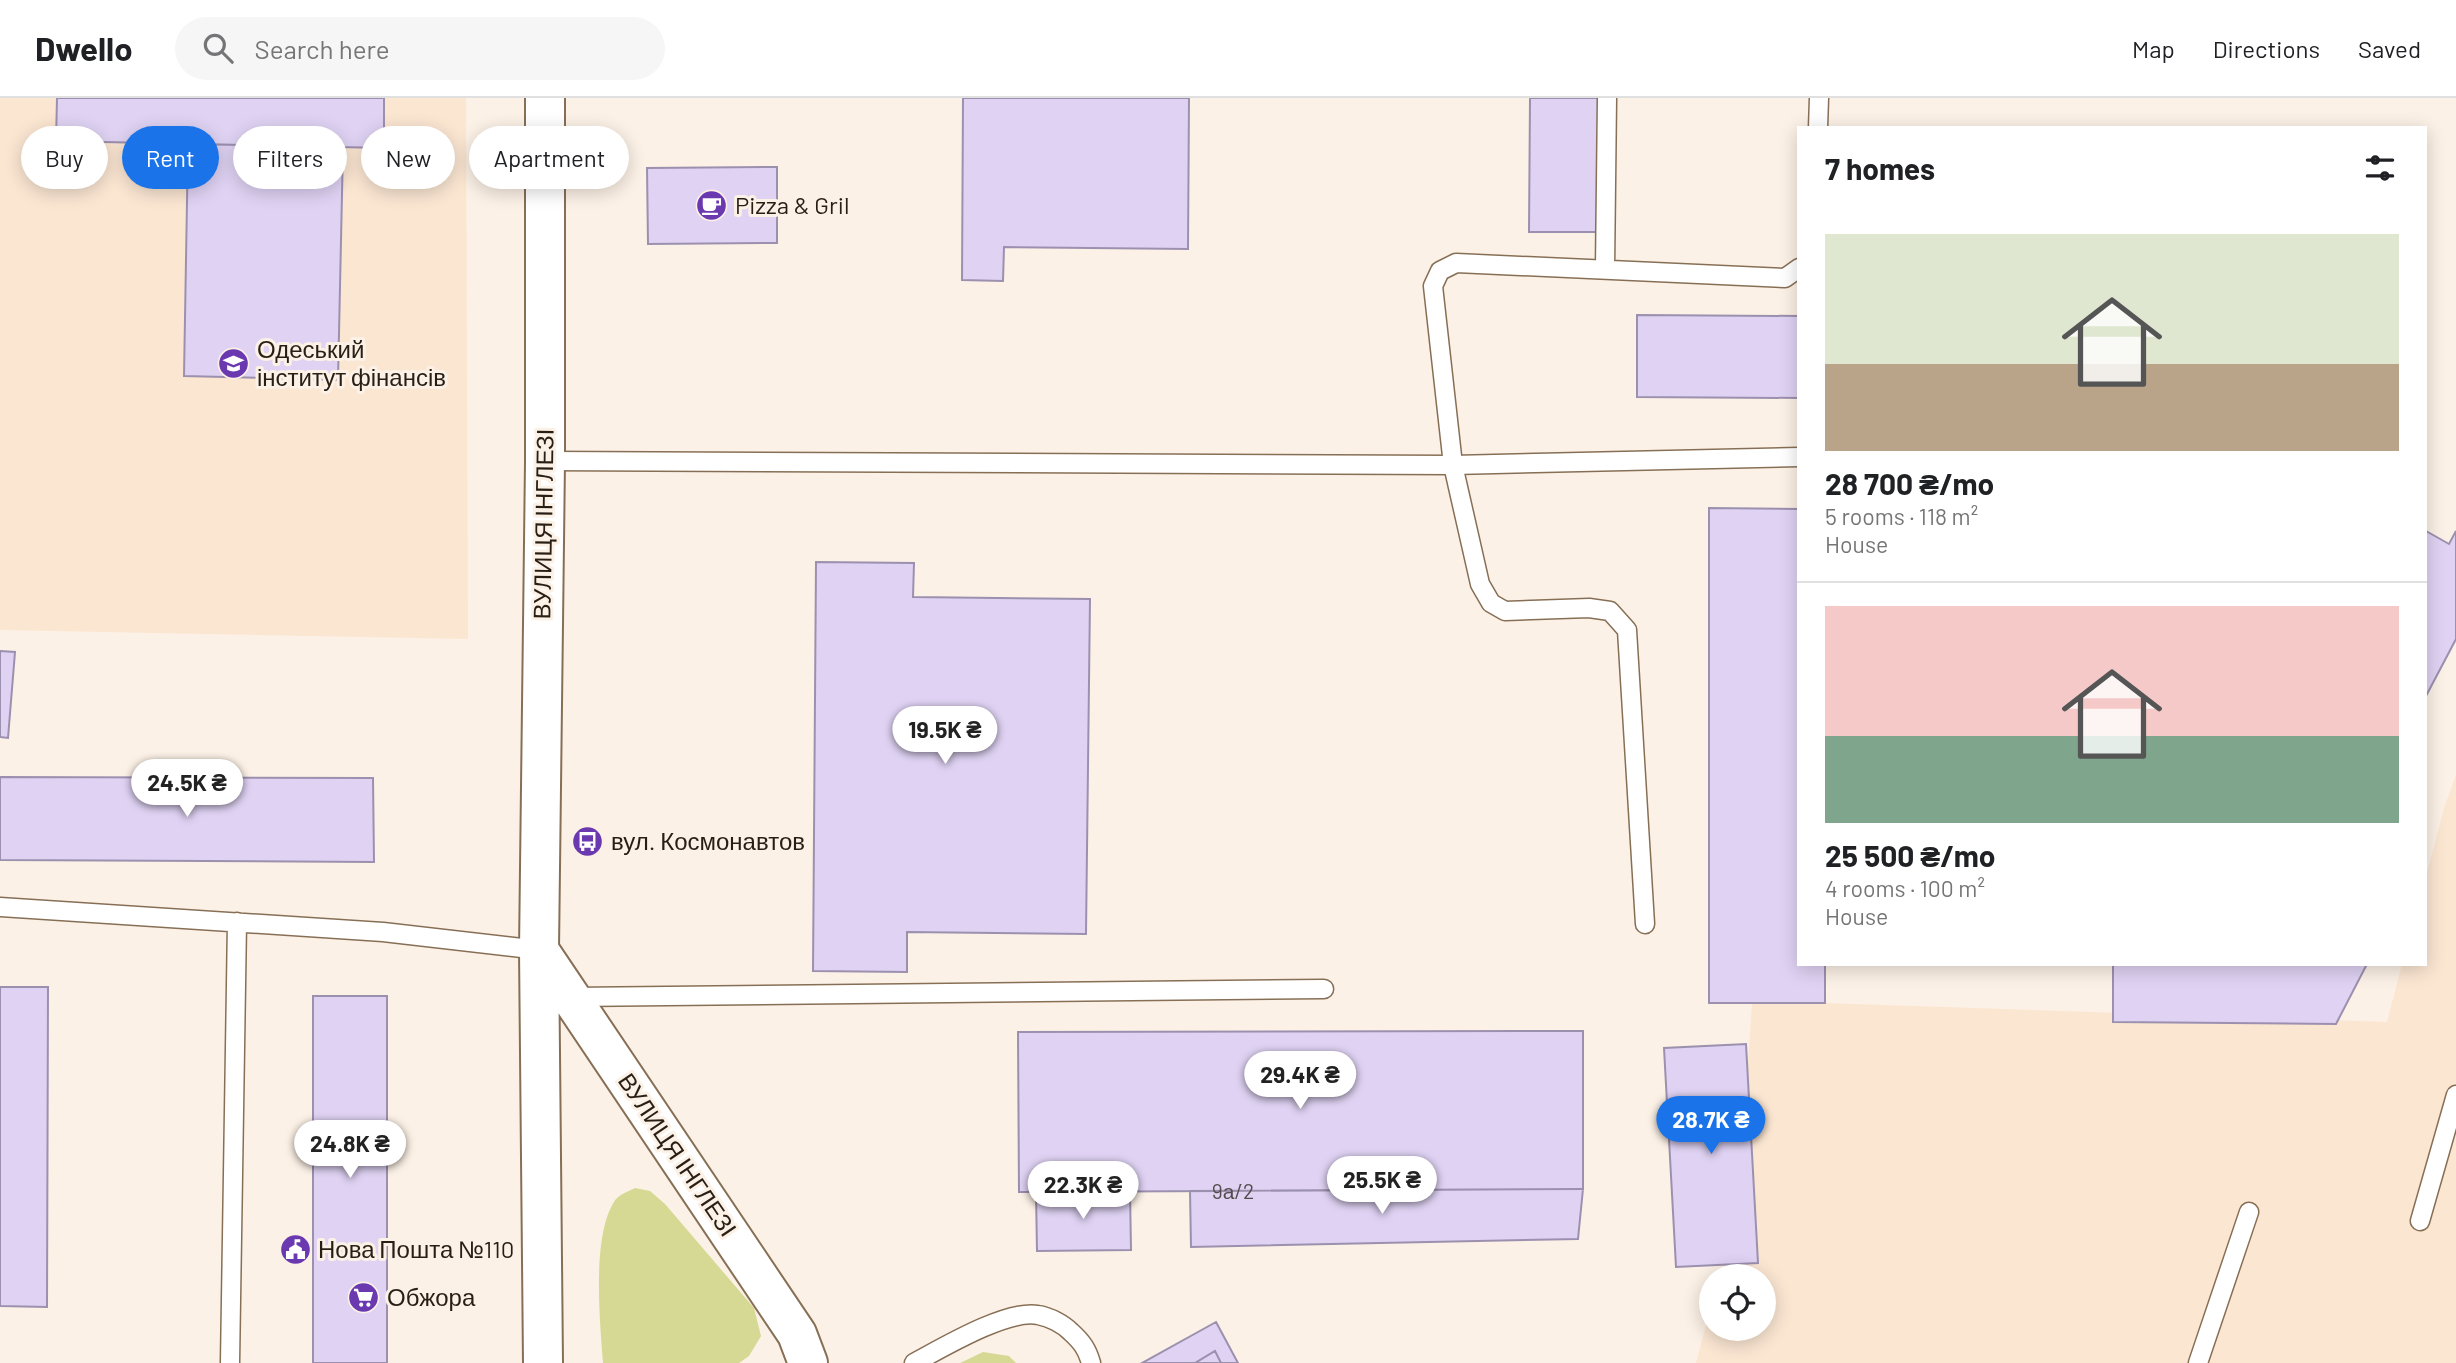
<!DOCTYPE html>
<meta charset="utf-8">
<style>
body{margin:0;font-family:Barlow,sans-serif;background:#f6f6f6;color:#202124;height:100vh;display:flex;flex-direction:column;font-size:26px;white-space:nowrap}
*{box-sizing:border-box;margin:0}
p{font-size:23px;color:#757577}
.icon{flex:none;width:38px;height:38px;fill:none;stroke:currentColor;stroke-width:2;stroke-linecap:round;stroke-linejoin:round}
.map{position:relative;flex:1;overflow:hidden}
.side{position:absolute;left:1797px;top:28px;width:630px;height:840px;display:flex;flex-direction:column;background:#fff;border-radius:0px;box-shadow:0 4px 18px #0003}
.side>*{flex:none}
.banner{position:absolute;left:21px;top:28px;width:665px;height:63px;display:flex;gap:14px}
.buttons{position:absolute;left:1699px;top:1166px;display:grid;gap:14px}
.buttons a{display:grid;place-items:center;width:77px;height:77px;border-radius:50%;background:#fff;box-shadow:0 4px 18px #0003;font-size:35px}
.price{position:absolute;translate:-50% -60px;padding:0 16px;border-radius:24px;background:#fff;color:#222;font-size:23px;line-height:46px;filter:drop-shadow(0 2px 4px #0008)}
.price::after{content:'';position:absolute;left:50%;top:42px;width:21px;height:16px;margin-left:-10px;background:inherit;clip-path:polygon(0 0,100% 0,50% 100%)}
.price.on{background:#1a73e8;color:#fff}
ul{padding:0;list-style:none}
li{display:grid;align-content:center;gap:14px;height:371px;padding:0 28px}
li+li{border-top:2px solid #e0e0e0}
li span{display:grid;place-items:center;height:217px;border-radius:0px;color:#555}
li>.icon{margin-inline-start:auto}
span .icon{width:126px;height:126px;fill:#fffc;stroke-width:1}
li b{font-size:30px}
h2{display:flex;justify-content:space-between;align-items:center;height:84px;padding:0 28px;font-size:30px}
.chip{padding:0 24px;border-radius:32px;background:#fff;box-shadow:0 4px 18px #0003;font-size:24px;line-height:63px}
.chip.on{background:#1a73e8;color:#fff}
header{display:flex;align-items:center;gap:42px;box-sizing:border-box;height:98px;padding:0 35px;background:#fff;border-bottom:2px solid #e0e0e0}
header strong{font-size:33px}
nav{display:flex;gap:38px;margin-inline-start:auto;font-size:24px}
.search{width:490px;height:63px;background:#f6f6f6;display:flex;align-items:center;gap:18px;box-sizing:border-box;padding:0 24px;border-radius:38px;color:#757577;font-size:26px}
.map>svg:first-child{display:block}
.built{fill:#fbe6d2}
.green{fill:#d5d994}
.building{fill:#dfd2f3;stroke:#9c90af;stroke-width:2}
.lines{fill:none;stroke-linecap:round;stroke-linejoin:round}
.lane-casing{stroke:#876f56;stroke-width:21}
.secondary-casing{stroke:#876f56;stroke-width:42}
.lane{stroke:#fff;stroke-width:18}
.secondary{stroke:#fff;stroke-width:38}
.labels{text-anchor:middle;stroke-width:6;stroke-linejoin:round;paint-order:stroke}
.number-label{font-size:21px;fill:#564b4c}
.poi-label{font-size:24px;fill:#281e14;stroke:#fcf1e6;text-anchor:start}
.street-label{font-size:24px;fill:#281e14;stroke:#fcf1e6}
</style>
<header>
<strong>Dwello</strong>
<div class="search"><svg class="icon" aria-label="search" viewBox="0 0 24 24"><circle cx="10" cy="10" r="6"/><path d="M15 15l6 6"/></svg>Search here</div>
<nav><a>Map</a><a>Directions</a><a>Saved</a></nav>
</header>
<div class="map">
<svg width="2456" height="1265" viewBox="0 0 2456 1265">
<rect width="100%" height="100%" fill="#fcf1e6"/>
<!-- built -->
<path class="built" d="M0,0H466L468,541L0,532Z
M2456,677V1265H1696L1711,1209L1712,1230H1764V1178H1720L1738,1116L1752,905H1825L2387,924L2402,866H2426V779L2444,710Z"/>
<!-- green -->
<path class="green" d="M635,1090L650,1093L665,1106L754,1210L761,1238L749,1258L739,1265H603C600,1223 591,1135 616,1101C621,1096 629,1093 635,1090Z
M983,1254L1009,1258L1016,1265H960Z"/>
<!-- building -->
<path class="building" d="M57,0H384V50L56,43Z
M963,0H1189L1188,151L1004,149L1003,183L962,182Z
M1530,0H1604L1603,134H1529Z
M188,46L343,49L338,282L184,278Z
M777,69V145L648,146L647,70Z
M1637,217L1799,218V300L1637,299Z
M1709,410L1799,411V866H1825V905H1709Z
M2426,433L2449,446L2456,433V541L2426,598Z
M816,464L914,465L913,499L1090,501L1086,836L907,834V874L813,873Z
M0,553L15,554L8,640L0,639Z
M0,679L373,680L374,764L0,762Z
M2113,866H2367L2336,926L2113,924Z
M0,889H48L47,1209L0,1208Z
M313,898H387V1265H313Z
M1583,933V1091L1019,1094L1018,934Z
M1746,946L1758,1165L1676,1169L1664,950Z
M1583,1091L1578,1141L1191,1149L1190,1093Z
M1130,1093L1131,1152L1037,1153L1036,1094Z
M1216,1224L1238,1265H1221L1215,1253L1195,1265H1142Z
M1215,1253L1221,1265H1195Z"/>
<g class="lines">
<defs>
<path id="lane" d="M1818,30L1819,0
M1605,171L1607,0
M545,363L1453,367L1799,359
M0,809L383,834L539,852
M1645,826L1627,532L1610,513L1589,510L1505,513L1491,505L1480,486L1453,367L1433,188L1440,173L1456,165L1785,180L1799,170
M571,899L1324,891
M2420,1123L2456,997
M230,1265L237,824
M914,1265C942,1250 1007,1211 1038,1217C1050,1219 1063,1226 1071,1234C1082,1244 1087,1251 1091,1265
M2198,1265L2249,1114"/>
<path id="secondary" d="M539,852L797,1236L808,1265
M543,1265L539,852L545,363V0"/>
</defs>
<!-- lane casing -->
<use href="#lane" class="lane-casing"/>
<!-- secondary casing -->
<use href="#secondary" class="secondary-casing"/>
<!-- lane -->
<use href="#lane" class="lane"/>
<!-- secondary -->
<use href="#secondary" class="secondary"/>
</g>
<!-- icons -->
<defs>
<symbol id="cafe-disc" viewBox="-11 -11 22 22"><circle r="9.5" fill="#6a39b0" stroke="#fcf1e6"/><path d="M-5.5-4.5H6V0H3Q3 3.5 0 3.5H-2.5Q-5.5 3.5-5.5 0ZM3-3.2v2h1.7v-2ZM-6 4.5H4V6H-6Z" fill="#fff"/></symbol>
<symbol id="university-disc" viewBox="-11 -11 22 22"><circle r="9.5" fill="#6a39b0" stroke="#fcf1e6"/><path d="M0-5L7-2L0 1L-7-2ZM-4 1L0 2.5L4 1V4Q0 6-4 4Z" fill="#fff"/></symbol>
<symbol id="bus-disc" viewBox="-11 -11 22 22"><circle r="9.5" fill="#6a39b0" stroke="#fcf1e6"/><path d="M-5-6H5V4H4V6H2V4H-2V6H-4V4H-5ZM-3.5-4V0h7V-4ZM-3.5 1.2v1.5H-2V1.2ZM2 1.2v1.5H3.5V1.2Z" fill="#fff"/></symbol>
<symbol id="civic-disc" viewBox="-11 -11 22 22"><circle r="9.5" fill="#6a39b0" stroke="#fcf1e6"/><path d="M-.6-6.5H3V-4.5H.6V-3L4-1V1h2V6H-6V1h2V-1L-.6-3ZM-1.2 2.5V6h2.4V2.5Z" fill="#fff"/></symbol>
<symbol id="supermarket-disc" viewBox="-11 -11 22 22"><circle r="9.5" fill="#6a39b0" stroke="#fcf1e6"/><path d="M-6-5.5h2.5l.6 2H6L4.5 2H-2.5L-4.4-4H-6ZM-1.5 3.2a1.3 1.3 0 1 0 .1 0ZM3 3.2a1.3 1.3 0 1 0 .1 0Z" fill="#fff"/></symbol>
</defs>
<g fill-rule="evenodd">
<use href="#cafe-disc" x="694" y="90" width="35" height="35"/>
<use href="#university-disc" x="216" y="248" width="35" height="35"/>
<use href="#bus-disc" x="570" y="726" width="35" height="35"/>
<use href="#civic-disc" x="278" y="1134" width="35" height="35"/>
<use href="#supermarket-disc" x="346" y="1182" width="35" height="35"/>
</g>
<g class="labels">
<!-- number labels -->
<g class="number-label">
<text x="1233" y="1101">9а/2</text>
</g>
<!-- poi labels -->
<g class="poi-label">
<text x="735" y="116">Pizza &amp; Gril</text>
<text x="257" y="260">Одеський<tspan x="257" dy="28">інститут фінансів</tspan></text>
<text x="611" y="752">вул. Космонавтов</text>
<text x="318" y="1160">Нова Пошта №110</text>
<text x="387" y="1208">Обжора</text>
</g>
<!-- street labels -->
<g class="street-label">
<text transform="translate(544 426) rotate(-89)" y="8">ВУЛИЦЯ ІНГЛЕЗІ</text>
<text transform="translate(677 1057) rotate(56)" y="8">ВУЛИЦЯ ІНГЛЕЗІ</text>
</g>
</g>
</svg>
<div class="buttons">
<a><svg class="icon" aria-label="locate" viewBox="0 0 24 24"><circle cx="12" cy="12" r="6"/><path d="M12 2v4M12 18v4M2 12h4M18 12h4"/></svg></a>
</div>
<b class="price" style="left:945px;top:668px">19.5K ₴</b>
<b class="price" style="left:187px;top:721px">24.5K ₴</b>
<b class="price" style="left:1300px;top:1013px">29.4K ₴</b>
<b class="price on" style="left:1711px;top:1058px">28.7K ₴</b>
<b class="price" style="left:350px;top:1082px">24.8K ₴</b>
<b class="price" style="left:1382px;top:1118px">25.5K ₴</b>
<b class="price" style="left:1083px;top:1123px">22.3K ₴</b>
<div class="banner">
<a class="chip">Buy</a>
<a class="chip on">Rent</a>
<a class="chip">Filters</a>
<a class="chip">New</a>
<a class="chip">Apartment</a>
</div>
<section class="side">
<h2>7 homes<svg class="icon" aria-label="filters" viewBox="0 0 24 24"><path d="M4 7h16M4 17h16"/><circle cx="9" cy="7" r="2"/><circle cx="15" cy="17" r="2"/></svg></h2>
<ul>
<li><span style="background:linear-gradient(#dfe7d0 60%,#b9a48a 0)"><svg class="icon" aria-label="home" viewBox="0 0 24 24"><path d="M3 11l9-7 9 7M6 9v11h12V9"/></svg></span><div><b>28 700 ₴/mo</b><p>5 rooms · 118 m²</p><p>House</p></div></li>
<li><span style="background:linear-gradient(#f6c9c9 60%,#7fa58c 0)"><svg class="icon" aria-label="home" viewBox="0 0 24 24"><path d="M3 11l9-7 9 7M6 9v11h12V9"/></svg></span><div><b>25 500 ₴/mo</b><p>4 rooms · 100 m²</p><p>House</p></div></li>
</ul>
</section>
</div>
